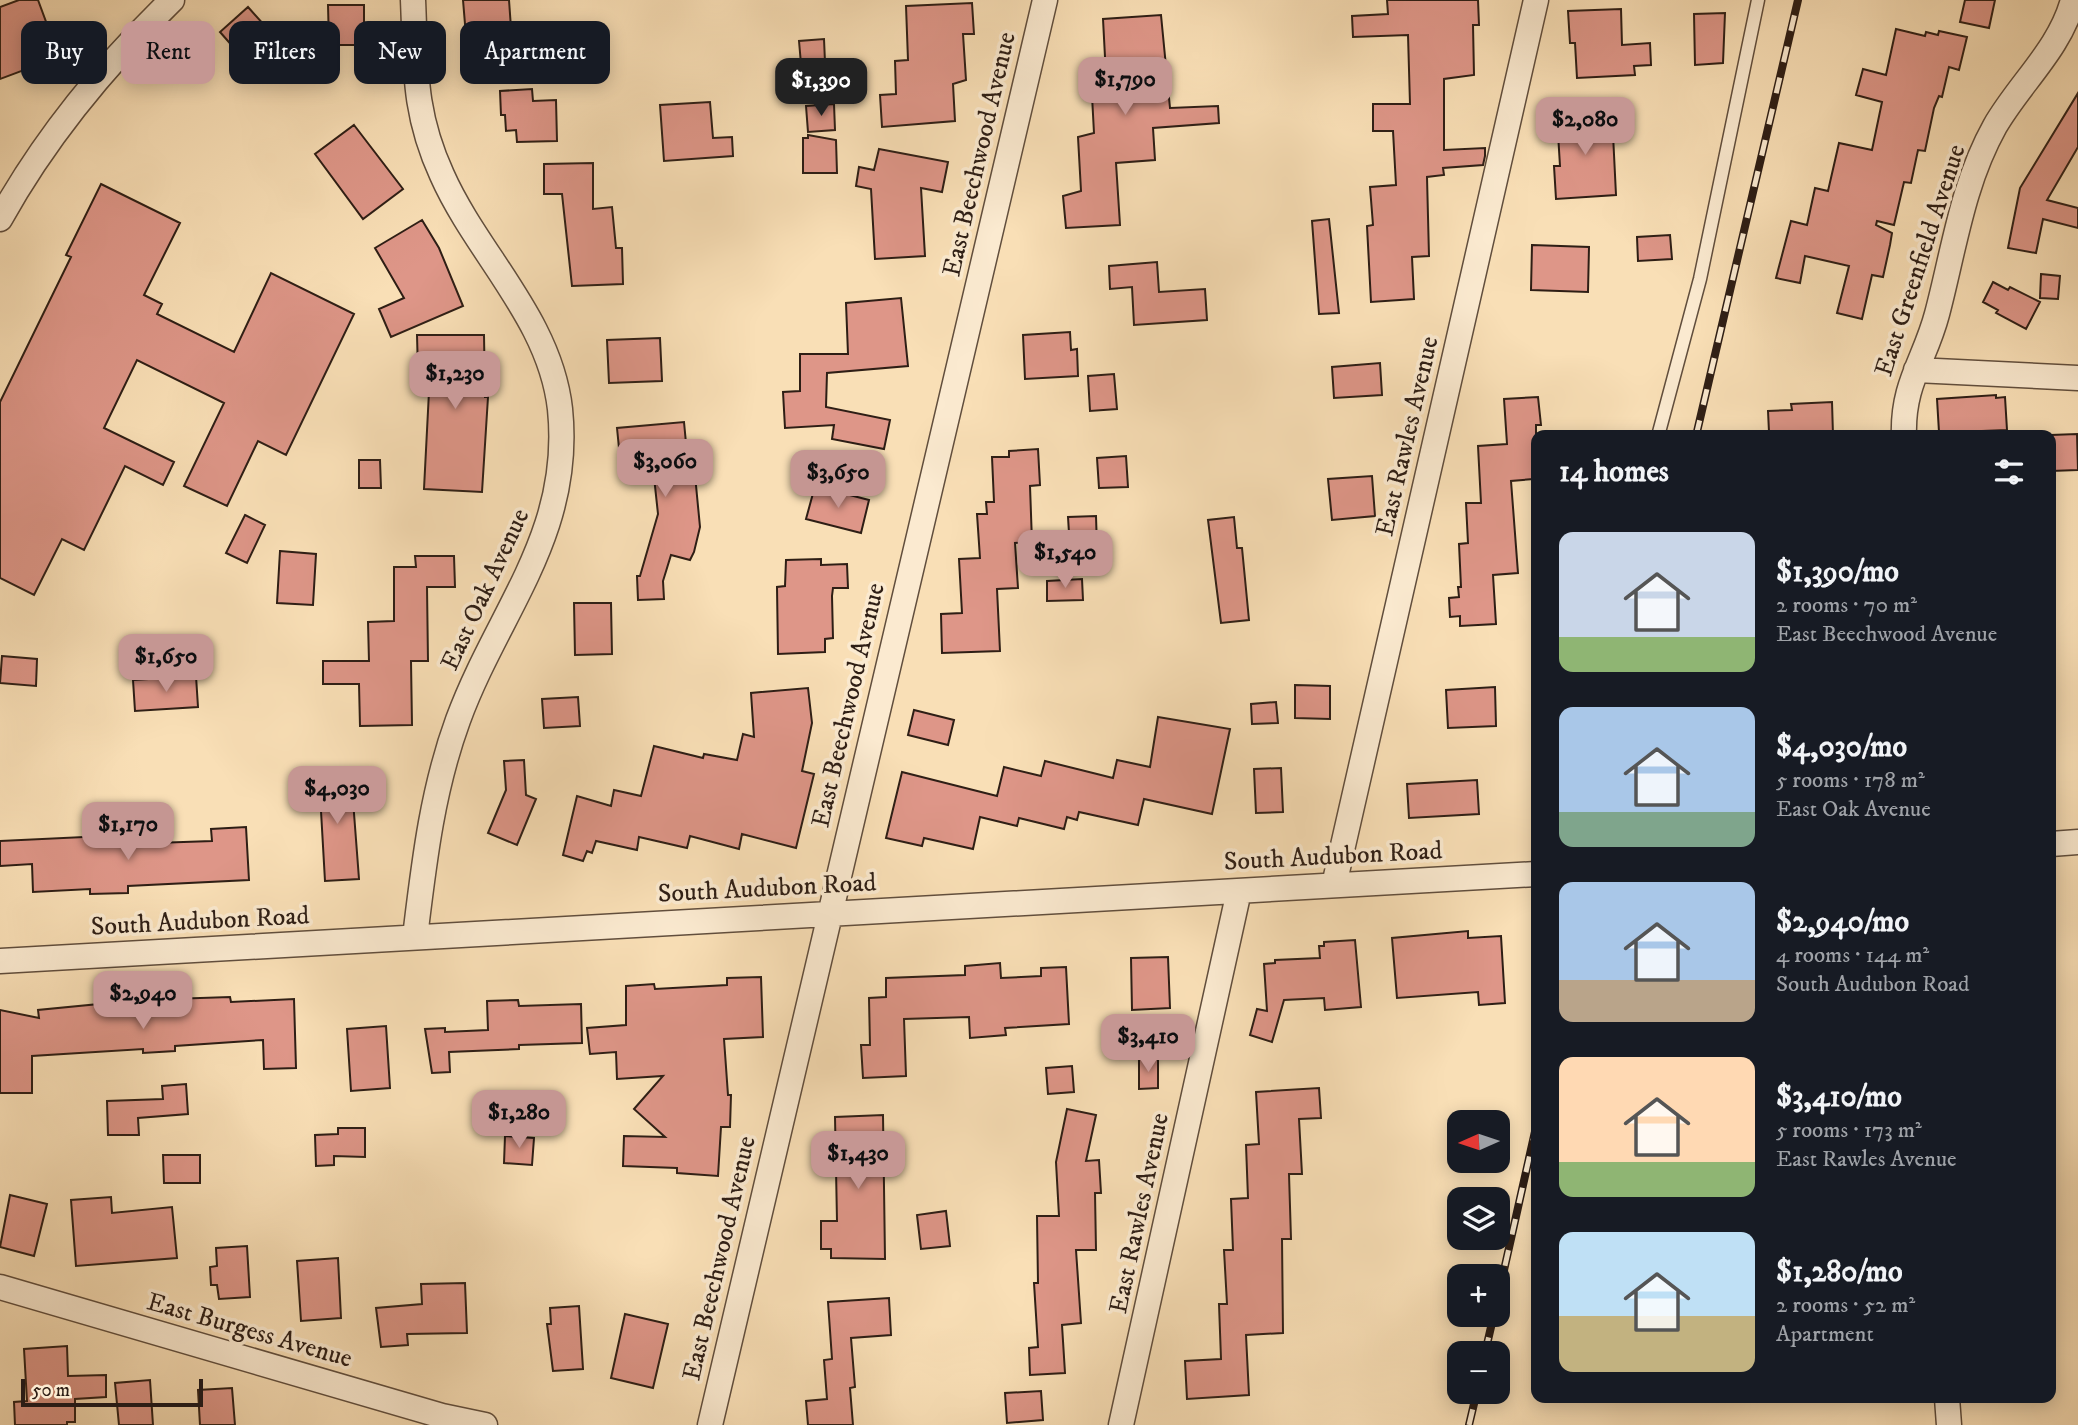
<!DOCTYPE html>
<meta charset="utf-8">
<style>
body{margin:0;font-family:"IM FELL DW Pica",serif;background:#20242c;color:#f1f3f6;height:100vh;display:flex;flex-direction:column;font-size:26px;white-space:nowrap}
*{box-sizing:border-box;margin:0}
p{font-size:23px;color:#9ea1a6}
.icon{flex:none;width:38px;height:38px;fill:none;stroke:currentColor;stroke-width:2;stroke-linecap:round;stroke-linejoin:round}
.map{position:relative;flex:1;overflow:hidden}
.details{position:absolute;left:1531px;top:430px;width:525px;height:973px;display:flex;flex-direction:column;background:#171b24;border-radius:14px;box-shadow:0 4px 18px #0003}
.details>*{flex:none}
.hud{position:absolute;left:21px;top:21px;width:665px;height:63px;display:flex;gap:14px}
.needle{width:46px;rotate:267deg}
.controls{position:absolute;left:1447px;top:1110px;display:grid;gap:14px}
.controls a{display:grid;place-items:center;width:63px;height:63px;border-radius:14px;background:#171b24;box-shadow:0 4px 18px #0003;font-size:35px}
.scale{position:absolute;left:21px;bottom:18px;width:182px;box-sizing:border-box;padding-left:7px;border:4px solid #2e1e15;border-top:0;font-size:19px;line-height:24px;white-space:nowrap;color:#2e1e15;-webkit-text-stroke:5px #fbead0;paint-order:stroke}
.price{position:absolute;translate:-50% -60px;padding:0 16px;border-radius:14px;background:#c59692;color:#111;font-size:23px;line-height:46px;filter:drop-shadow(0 2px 4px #0008)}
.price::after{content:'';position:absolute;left:50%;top:42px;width:21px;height:16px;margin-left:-10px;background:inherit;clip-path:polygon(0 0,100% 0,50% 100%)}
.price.selected{background:#222;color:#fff}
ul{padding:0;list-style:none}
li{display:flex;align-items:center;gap:21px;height:175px;padding:0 28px}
li span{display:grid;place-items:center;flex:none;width:196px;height:140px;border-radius:14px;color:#555}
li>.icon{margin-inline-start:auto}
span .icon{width:84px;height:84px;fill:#fffc;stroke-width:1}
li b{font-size:30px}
h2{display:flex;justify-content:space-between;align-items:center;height:84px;padding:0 28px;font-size:30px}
.chip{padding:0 24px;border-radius:14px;background:#171b24;box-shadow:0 4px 18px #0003;font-size:24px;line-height:63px}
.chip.selected{background:#c59692;color:#111}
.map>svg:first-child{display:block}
.building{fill:#de9688;stroke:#2e1e15;stroke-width:2}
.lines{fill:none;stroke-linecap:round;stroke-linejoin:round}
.service-casing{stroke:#614e3d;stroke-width:15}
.minor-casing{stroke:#614e3d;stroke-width:27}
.service{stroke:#fbead0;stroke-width:12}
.minor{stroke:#fbead0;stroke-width:24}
.rail-casing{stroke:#2e1e15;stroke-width:8}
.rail{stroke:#fbead0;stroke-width:5;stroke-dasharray:16;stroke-linecap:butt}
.labels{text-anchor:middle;stroke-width:7;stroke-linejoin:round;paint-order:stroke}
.street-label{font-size:26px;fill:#2e1e15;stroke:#fbead0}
</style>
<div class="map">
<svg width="2078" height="1425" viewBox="0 0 2078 1425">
<rect width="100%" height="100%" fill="#f9dfb6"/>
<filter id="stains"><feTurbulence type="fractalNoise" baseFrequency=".00286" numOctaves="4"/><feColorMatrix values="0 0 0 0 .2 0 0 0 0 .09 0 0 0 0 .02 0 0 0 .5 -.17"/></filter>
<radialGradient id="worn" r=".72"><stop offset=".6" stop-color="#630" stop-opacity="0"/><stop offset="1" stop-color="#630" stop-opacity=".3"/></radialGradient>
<!-- building -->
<path class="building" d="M19,0H38L59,57L0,79V7Z
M463,0H509L513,56L468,60Z
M1387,0H1478L1479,25H1473L1474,75L1444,79V150L1485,148V156L1483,165L1443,168L1444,175L1427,177L1429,256L1412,257L1414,299L1371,302L1367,226L1373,225L1370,187L1396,185L1393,131H1373V104H1410L1408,35L1353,37L1352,16L1388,14Z
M1965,0H1995L1989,28L1960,22Z
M972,3L974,34H963L966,80L953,84L955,121L882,127L880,95L896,94L895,61L908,60L906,6Z
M328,5H364V45H329Z
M248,7L292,56L264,82L220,32Z
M1621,9L1622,45L1650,43L1651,65L1634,66L1635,75L1577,78L1575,43H1570L1568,11Z
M1725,13L1723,63L1695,65L1694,14Z
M1161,15L1170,108L1218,106L1219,123L1153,128L1155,160L1116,163L1120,225L1066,228L1063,196L1081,191L1078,137L1094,133L1091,77L1106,76L1103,19Z
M1896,29L1925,36L1926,32L1938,35L1939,31L1967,37L1959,70L1949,67L1942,97L1939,96L1934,108L1925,151L1918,150L1911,183L1904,182L1894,225L1877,221L1876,225L1892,233L1890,245L1883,277L1872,275L1862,319L1837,313L1849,266L1805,256L1800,283L1776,278L1791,221L1807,225L1815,188L1828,191L1839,143L1872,150L1882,102L1856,95L1863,69L1886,75Z
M824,39L825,62L801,64L799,41Z
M532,89L533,101L556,100L557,141L517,142L516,130L506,131L505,115H501L500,91Z
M2078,93V147L2047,200L2078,208V228L2043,219L2036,253L2008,248L2020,188Z
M710,102L713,138L732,137L733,156L664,161L660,105Z
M834,104L835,130L808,132L806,106Z
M1612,114L1616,195L1556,199L1554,166H1560L1557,117Z
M354,125L403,189L363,219L315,154Z
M808,135L836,140L837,173H803V138H808Z
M879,149L948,162L942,192L921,188L925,256L875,259L871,189L856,186L859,167L874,170Z
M593,163V209L612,207L616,248H622L623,284L572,286L562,194H544V164Z
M101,184L180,223L144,295L162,304L157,314L234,352L271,273L354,314L286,455L258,441L227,506L184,486L224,403L137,360L104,428L174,462L163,485L125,466L84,550L62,539L34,595L0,578V402L71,257L66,255Z
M1329,219L1339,313L1319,314L1312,221Z
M422,220L439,248L463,306L391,337L379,309L404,298L375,248Z
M1670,235L1672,259L1638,261L1637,237Z
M1532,245L1589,247L1588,292L1531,290Z
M1157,262L1159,292L1205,289L1207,320L1134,325L1132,287L1110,289L1109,266Z
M2041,274L2060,276L2058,299L2040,298Z
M1993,282L2008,290L2010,287L2040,302L2026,329L1996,313L1998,310L1983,302Z
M901,298L908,366L827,373L826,407L890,420L884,449L832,439L834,425L785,428L783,392L800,391V354H848L846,303Z
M1070,332L1071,350L1077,349L1078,376L1025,379L1023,335Z
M417,335H484L485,397H488L482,492L424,489L430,372H418Z
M660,338L662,381L609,383L607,340Z
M1380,363L1382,395L1334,398L1332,367Z
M1114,374L1117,409L1090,411L1088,376Z
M1996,395V398L2005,397L2007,430L1983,431L1984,436H1951L1950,431L1939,432L1937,399Z
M1538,397L1541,425H1536V467L1532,468L1533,479L1511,481L1518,573L1493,575L1496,624L1460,626V616L1450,617L1449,598L1459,597L1458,587H1461L1459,544L1468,543L1466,503H1481L1478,446L1507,444L1504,399Z
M1832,402L1833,435L1793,436L1792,431L1769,432L1768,411L1792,410L1791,404Z
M684,422L689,475H695L700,527L694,552L690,560L671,555L663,581L664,599L638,600L637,576H640L658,514L652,458L623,461L620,458L617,428Z
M2077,434L2078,470L2051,471V435Z
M1038,449L1040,485L1030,486L1032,542L1015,543L1018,588L997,589L1000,651L942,653L941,614L962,613L959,559L980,558L977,514H987L986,502H994L992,457H1009V451Z
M1126,456L1128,487L1099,488L1097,458Z
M359,460H380L381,488H359Z
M1372,476L1375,516L1332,520L1328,479Z
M815,486L869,500L861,533L806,519Z
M245,515L265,525L247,563L226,553Z
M1096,516L1097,548L1070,549L1068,517Z
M1234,517L1237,548H1242L1249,620L1221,623L1208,520Z
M280,551L316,554L313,605L277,603Z
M415,556H454L455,587H427L428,661H411L412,725L360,726L359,684H323V661H369L368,622L394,621V567H416Z
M821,559V565L847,564L848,588H833L832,596L833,638L825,639V652L778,654L777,587L785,586L786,560Z
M1082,579L1083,600L1047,601V581Z
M574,603H611L612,654L575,655Z
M2,656L37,659L36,686L0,683Z
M196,676L198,707L135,711L133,680Z
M1295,685L1330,686V719L1295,718Z
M1495,687L1496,726L1448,728L1446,690Z
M808,688L812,723L802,771L814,774L796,848L742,834L739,849L690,836L687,848L639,837L637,850L596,841L592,853L587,851L583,861L563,855L577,796L611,806L614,790L641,796L654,746L703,758L704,754L737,760L743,734L754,737L751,693Z
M578,697L580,726L544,728L542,699Z
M1276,702L1278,723L1252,724L1251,704Z
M914,710L954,720L948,745L908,735Z
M1158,717L1230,729L1212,814L1144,799L1138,825L1079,812L1077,820L1067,817L1064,829L1019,818L1017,826L980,817L973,849L924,838L922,846L886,838L902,772L997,796L1004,767L1041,776L1045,761L1113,778L1117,760L1150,767Z
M524,760L526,795L536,799L517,845L488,833L506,790L504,761Z
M1281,768L1283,812L1256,813L1254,769Z
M351,774L359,879L325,881L321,811H314L312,776Z
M1477,780L1479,814L1409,818L1407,784Z
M246,827L249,880L128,886V893L90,894V889L33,892L32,864L0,866V841L126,835V844L212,841L211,829Z
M1468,931V938L1501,936L1505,1003L1479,1005L1478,992L1397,998L1392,938Z
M1355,940L1361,1007L1325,1010L1324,998L1284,1000L1272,1042L1250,1035L1257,1009L1267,1011L1264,964L1275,963V960L1320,958L1319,946H1324V942Z
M1168,957L1170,1008L1132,1010L1131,958Z
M1000,963L1001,978L1041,976V968L1066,967L1069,1024L1005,1028L1006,1035L970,1038L969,1017L904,1019L906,1076L863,1078L861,1045H870L869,998L886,997V978L965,975V966Z
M761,977L763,1037L724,1039L728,1095H731L730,1127H721L718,1176L677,1173V1168L623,1166L624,1136L665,1137L634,1109L663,1076L617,1079L616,1052L590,1054L587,1028L626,1025V986L654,984L655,989L727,985V978Z
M230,997L231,1002L294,999L296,1068L264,1069L263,1040L175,1046V1051L143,1053V1049L32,1056V1093H0V1010L39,1018L38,1010L140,1000Z
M518,1000L519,1006L581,1004L582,1043L519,1045V1049L449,1052L450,1072L432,1073L425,1029L445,1028V1032L488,1030L487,1001Z
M386,1026L390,1088L351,1091L347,1029Z
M1139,1059H1158V1088L1139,1089Z
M1072,1066L1074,1092L1048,1094L1046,1068Z
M186,1084L188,1114L138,1118L139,1135H108L107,1101L163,1099L162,1086Z
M1319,1088L1321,1118L1299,1119L1302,1174H1289L1291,1239H1282L1283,1333L1246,1335L1249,1395L1187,1399L1185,1361L1221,1359L1219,1304H1227L1224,1250H1233L1231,1199L1248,1198L1246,1145L1259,1144L1256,1092Z
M1067,1109L1096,1115L1086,1161L1099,1160L1101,1193H1095L1096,1250H1076L1081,1323L1062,1325L1065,1373L1030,1375L1029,1348L1038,1347L1034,1283H1038L1037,1216H1059L1056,1162Z
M883,1115L885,1259L831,1258V1249H821V1221H837L835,1117Z
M338,1128H365V1157L334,1156V1165L316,1166L315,1135L338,1134Z
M505,1136L534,1138L532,1165L504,1163Z
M163,1155H200V1183H164Z
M10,1195L47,1204L34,1256L0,1247Z
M111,1197L112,1213L172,1207L177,1258L76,1266L71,1200Z
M946,1211L950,1246L921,1249L917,1215Z
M247,1246L250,1297L219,1299L217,1285H211L210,1267L217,1266L216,1248Z
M338,1258L341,1318L301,1321L297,1261Z
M465,1283L467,1333L407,1334L408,1345L381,1347L376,1308L422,1304L421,1284Z
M889,1298L891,1335L851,1338L855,1387L850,1388L853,1425H808L806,1401L827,1399L824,1360L832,1359L828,1302Z
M579,1306L583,1369L553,1371L547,1324H551L550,1308Z
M625,1314L668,1324L653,1388L611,1378Z
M67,1346L68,1376L106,1375V1397L75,1399V1422H67V1425H15L14,1402L27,1401L24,1349Z
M150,1380L153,1425H119L115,1383Z
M232,1388L235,1425H200L198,1390Z
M1041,1391L1043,1420L1007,1423L1005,1393Z"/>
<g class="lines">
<defs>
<path id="service" d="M1658,436L1700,279L1758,0"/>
<path id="minor" d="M413,0C416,67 413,112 442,175C477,254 550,319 560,409C573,534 498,611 458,720C432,791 424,863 415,937
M0,219C46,136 104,66 172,0
M1916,370L2078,378
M1904,436C1902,384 1925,360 1937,314C1954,250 1962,185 1995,126C2019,84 2060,49 2073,0
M2051,844L2078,842
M1334,885L1536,0
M0,961L1536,874
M0,1287L442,1416L485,1425
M1947,1398L1949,1425
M710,1425L1045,0
M1121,1425L1239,891"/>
</defs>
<!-- service casing -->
<use href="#service" class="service-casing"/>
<!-- minor casing -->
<use href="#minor" class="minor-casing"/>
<!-- service -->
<use href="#service" class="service"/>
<!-- minor -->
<use href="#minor" class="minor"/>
<defs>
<path id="rail" d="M1696,436L1798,0
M1498,1297L1536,1127
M1485,1353L1494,1314
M1469,1425L1477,1391"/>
</defs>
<!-- rail casing -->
<use href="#rail" class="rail-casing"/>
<!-- rail -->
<use href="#rail" class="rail"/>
</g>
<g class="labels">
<!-- street labels -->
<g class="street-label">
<text transform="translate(978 154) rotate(-77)" y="9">East Beechwood Avenue</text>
<text transform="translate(1919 260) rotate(-72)" y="9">East Greenfield Avenue</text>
<text transform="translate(1406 436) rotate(-77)" y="9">East Rawles Avenue</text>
<text transform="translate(484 589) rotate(-65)" y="9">East Oak Avenue</text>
<text transform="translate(847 705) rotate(-77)" y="9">East Beechwood Avenue</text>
<text transform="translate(1333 855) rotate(-3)" y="9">South Audubon Road</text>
<text transform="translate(767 887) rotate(-3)" y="9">South Audubon Road</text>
<text transform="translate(200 920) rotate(-3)" y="9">South Audubon Road</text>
<text transform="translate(1138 1213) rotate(-78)" y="9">East Rawles Avenue</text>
<text transform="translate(718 1258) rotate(-77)" y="9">East Beechwood Avenue</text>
<text transform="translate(250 1329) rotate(16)" y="9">East Burgess Avenue</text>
</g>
</g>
<rect width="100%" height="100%" filter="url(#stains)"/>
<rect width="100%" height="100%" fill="url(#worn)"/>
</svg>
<div class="controls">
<a><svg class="needle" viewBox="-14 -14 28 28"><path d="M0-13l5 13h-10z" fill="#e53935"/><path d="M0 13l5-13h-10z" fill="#9ea1a6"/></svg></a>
<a><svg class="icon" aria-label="layers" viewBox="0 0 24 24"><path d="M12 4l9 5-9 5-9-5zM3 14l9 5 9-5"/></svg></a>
<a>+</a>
<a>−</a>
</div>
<div class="scale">50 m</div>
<b class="price" style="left:1125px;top:117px">$1,790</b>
<b class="price selected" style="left:821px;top:118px">$1,390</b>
<b class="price" style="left:1585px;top:157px">$2,080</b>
<b class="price" style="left:455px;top:411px">$1,230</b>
<b class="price" style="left:665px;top:499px">$3,060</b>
<b class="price" style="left:838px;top:510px">$3,650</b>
<b class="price" style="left:1065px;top:590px">$1,540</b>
<b class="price" style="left:166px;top:694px">$1,650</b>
<b class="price" style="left:337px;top:826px">$4,030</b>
<b class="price" style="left:128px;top:862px">$1,170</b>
<b class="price" style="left:143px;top:1031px">$2,940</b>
<b class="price" style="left:1148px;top:1074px">$3,410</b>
<b class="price" style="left:519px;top:1150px">$1,280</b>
<b class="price" style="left:858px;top:1191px">$1,430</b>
<div class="hud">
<a class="chip">Buy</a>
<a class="chip selected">Rent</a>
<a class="chip">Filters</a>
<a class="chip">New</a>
<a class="chip">Apartment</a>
</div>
<section class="details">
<h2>14 homes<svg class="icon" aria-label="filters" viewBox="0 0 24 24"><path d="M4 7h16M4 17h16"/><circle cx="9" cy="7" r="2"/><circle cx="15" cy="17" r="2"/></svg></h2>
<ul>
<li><span style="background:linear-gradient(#c9d6e8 75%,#8fb573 0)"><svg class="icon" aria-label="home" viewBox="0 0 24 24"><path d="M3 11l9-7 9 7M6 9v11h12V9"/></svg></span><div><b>$1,390/mo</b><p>2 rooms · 70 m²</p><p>East Beechwood Avenue</p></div></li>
<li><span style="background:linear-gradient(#a9c7e8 75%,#7fa58c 0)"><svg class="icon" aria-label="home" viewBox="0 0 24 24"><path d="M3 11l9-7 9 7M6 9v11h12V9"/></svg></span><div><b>$4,030/mo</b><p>5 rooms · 178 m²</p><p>East Oak Avenue</p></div></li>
<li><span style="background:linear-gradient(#a9c7e8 70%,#b9a48a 0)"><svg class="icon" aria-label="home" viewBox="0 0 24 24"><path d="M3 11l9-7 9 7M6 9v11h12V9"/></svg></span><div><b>$2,940/mo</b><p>4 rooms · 144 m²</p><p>South Audubon Road</p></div></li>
<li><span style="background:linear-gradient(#ffd9b3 75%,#8fb573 0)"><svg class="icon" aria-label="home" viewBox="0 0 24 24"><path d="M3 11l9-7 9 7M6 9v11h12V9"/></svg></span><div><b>$3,410/mo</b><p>5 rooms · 173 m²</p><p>East Rawles Avenue</p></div></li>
<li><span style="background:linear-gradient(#bfe0f5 60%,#c2b280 0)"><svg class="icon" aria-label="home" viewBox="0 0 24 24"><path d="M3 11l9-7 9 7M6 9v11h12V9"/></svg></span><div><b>$1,280/mo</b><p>2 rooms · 52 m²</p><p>Apartment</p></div></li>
</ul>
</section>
</div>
